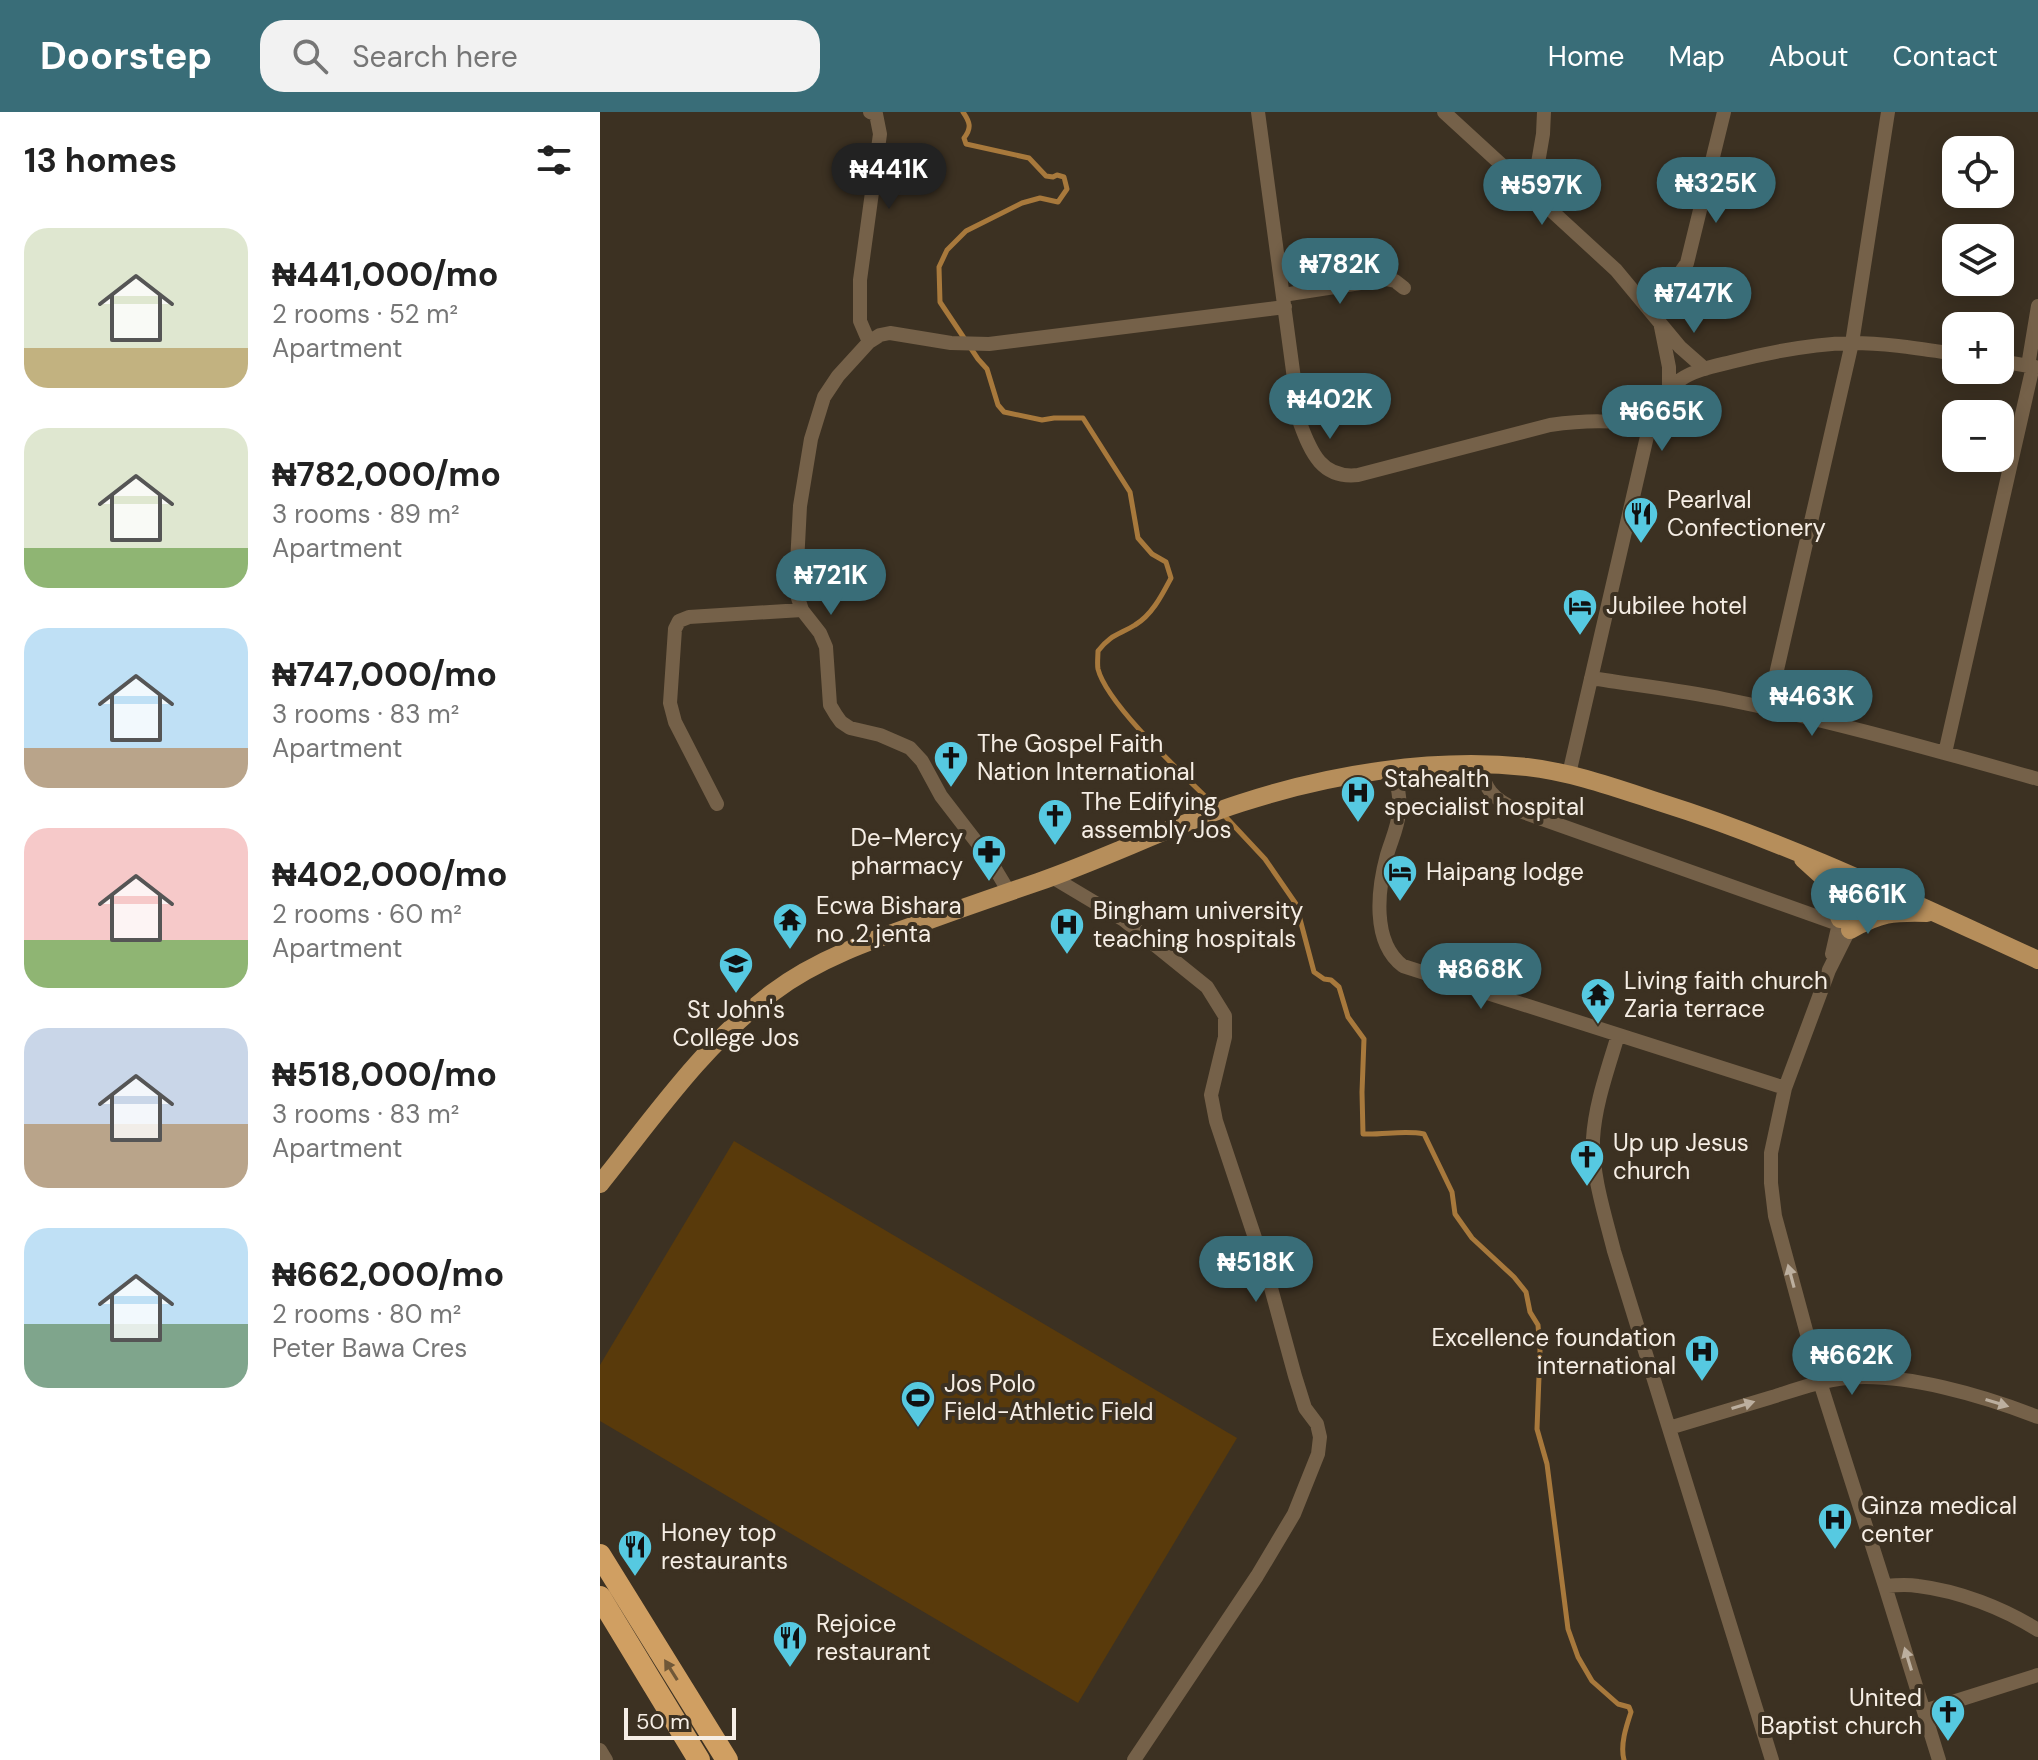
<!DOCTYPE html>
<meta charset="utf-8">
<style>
body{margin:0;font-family:"DM Sans",sans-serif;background:#f2f2f2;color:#222;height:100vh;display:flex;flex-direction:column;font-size:30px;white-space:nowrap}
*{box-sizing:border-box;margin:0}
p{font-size:26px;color:#767676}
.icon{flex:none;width:44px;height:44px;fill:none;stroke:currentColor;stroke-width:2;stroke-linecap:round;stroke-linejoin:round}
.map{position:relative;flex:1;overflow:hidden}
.panel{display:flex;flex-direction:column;background:#fff;width:600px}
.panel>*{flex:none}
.buttons{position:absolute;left:1342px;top:24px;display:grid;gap:16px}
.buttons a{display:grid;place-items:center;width:72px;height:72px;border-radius:16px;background:#fff;box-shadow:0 4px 20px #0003;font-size:40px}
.scale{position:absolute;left:24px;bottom:20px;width:112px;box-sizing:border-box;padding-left:8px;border:4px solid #f6eee5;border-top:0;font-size:22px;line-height:28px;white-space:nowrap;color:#f6eee5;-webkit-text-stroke:6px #3c3122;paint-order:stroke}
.price{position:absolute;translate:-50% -68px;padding:0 18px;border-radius:28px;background:#396d78;color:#fff;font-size:26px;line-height:52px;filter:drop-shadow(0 2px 4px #0008)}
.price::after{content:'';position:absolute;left:50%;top:48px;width:24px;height:18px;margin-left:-12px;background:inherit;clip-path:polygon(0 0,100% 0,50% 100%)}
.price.selected{background:#222;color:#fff}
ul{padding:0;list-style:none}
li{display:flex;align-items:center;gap:24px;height:200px;padding:0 24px}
li span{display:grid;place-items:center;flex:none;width:224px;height:160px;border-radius:24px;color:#555}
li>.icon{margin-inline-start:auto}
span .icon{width:96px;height:96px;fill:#fffc;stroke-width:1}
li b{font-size:34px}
h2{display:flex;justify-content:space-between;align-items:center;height:96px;padding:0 24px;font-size:34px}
header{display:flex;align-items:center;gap:48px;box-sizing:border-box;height:112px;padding:0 40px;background:#396d78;color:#fff}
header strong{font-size:38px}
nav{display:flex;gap:44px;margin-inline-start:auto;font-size:28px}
.search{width:560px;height:72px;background:#f2f2f2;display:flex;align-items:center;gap:20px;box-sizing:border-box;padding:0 28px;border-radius:24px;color:#767676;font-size:30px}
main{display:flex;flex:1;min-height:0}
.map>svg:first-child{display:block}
.green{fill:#593a0b}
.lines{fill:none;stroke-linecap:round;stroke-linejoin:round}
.stream{stroke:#a8793c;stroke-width:5}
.minor{stroke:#756149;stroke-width:14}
.major{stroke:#b68e5b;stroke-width:18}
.highway{stroke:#d09f62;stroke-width:22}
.oneway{fill:#bcaf9f}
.oneway2{fill:#705838}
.labels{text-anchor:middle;stroke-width:8;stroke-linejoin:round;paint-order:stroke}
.poi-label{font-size:24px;fill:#f6eee5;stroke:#3c3122;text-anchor:start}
</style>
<header>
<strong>Doorstep</strong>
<div class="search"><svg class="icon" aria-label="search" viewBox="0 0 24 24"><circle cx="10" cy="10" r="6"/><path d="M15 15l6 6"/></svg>Search here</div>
<nav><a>Home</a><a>Map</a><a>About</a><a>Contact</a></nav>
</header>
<main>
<section class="panel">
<h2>13 homes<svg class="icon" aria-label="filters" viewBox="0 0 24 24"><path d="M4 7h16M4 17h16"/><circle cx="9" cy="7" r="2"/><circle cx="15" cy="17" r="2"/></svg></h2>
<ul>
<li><span style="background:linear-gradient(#dfe7d0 75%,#c2b280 0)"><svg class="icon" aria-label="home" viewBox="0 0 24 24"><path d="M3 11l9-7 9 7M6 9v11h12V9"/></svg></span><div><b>₦441,000/mo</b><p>2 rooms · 52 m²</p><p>Apartment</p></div></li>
<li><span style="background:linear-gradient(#dfe7d0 75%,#8fb573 0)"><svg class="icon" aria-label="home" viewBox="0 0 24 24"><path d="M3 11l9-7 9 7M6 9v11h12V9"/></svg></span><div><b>₦782,000/mo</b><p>3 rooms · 89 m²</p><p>Apartment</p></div></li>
<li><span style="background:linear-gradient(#bfe0f5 75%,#b9a48a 0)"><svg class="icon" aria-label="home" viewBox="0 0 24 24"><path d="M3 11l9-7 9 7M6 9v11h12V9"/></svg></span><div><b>₦747,000/mo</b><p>3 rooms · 83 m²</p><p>Apartment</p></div></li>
<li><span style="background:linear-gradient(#f6c9c9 70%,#8fb573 0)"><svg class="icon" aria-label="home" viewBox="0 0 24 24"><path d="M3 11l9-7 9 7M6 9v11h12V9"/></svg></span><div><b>₦402,000/mo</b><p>2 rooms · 60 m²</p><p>Apartment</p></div></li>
<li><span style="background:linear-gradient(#c9d6e8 60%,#b9a48a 0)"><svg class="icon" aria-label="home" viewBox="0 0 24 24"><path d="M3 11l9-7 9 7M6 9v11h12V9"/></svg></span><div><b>₦518,000/mo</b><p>3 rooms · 83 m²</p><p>Apartment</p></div></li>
<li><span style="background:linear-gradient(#bfe0f5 60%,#7fa58c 0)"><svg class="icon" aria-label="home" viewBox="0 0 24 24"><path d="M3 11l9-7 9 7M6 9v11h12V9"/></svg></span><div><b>₦662,000/mo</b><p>2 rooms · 80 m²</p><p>Peter Bawa Cres</p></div></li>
</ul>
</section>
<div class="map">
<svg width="1438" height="1648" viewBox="0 0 1438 1648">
<rect width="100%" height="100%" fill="#3c3122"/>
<!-- green -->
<path class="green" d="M134,1029L637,1326L478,1591L0,1309V1253Z"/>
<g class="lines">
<!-- stream -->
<path class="stream" d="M363,0C370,10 372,16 364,26L366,32L429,46L446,64L453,65L457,63L464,65L467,77L458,90L440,86L422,91L366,119L347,138L339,155L340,190L378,247L387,257L398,293L404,300L442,308L454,306H483L530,380L538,426L552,442L566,450L571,466C562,483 552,503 535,513C519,523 511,522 498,539C498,544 497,552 498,557C507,593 587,666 615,694
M622,701L665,747L696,792L714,860L724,867L731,868L739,875L748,905L764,927L762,980L763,1022C784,1023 804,1018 824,1022L852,1080L855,1102L872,1126L914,1165L926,1180L930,1200L938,1213L940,1238L937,1317L947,1352L968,1517L978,1545L992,1569L1018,1592L1029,1595L1031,1600C1026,1615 1020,1633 1024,1648"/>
<!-- minor -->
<path class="minor" d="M658,0L700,311C711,341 722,367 758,363L950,313C986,308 1014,308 1049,314
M844,0L1016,158L1080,235L1105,257
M933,80L943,22L944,0
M683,183L786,167L795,169L804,176
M1052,201L1087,151L1124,0
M1061,215L1069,255V277
M269,230L260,209V168L280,22L276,2L270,0
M1400,249L1435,255
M1428,254L1438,194
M991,566C1035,573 1080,578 1124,587C1230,608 1334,638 1438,667
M1168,597L1252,231L1288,0
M1345,641L1433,254
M878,651C886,678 891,686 917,698L1238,812
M793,657C797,672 801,686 799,700C798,715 791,729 787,743C778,776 771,830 803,854L1185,976
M969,662L1051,307C1057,292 1066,277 1080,268C1094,258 1115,254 1131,250C1170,240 1212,232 1252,231C1287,231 1322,237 1356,242
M117,692L75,610L70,591L75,517L79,509L89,505L202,498
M452,765L524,808L607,875L625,904V925L611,983L616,1009L668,1165L695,1264L705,1296L717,1312L720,1325L718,1342L694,1402L657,1464L534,1648
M1272,772L1229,858L1185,976L1171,1041V1071L1175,1104L1220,1270L1285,1474L1339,1648
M409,780L388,745L341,684L322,649L310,636L280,623L250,616L241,610L236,603L230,593L226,535L220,521L202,498L198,486L196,471L200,394L211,327L224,285L238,264L269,230L280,223L290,221L351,231L389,232L685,195
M1232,842L1240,807L1255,763
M1018,923C1008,957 995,992 993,1027C992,1064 1005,1103 1014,1139L1172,1648
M1069,1316C1102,1306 1135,1296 1169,1286C1195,1278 1219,1269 1246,1266C1304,1260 1384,1284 1438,1305
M1285,1474C1296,1473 1307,1472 1318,1474C1359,1479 1403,1496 1438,1518
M1324,1599L1438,1563
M0,1638L6,1648"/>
<!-- major -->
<path class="major" d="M1203,747L1224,766L1240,807
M1250,818C1281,801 1292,800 1327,801
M0,1072C53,1006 103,933 172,881C217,847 272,828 324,810C362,796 400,783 438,770C507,746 572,713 641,691C730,662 834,645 927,655C972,660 1016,676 1059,690C1190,731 1313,791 1438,848"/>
<!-- highway -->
<path class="highway" d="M0,1443L127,1648
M0,1485L99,1648"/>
</g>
<!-- one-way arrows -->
<defs><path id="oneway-solid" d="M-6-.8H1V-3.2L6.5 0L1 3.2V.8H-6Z" transform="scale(2)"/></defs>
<g class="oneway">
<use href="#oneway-solid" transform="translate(1191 1164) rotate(-105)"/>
<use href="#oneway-solid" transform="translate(1397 1291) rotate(17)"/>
<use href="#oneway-solid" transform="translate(1143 1293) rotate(-17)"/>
<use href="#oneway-solid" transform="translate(1308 1547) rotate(-107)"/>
</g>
<use class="oneway2" href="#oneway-solid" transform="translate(71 1558) rotate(-122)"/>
<!-- icons -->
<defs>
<symbol id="restaurant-pin" viewBox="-11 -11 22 30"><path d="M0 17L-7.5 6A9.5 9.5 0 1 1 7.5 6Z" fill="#56c9e1" stroke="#3c3122"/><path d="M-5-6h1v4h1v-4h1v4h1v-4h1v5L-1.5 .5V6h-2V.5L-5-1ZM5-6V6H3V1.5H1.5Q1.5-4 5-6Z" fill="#111"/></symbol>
<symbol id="hotel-pin" viewBox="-11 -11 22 30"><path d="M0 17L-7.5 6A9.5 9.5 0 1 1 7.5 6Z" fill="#56c9e1" stroke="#3c3122"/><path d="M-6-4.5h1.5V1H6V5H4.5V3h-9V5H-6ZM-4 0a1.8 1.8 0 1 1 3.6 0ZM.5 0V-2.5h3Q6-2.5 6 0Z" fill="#111"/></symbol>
<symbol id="church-pin" viewBox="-11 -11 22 30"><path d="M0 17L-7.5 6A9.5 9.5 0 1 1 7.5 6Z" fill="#56c9e1" stroke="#3c3122"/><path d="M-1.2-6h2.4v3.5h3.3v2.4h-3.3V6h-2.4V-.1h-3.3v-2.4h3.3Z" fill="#111"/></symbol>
<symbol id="hospital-pin" viewBox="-11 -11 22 30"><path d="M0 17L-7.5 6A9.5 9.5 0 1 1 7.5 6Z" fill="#56c9e1" stroke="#3c3122"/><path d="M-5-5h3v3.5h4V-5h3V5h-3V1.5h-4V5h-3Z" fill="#111"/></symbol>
<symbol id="pharmacy-pin" viewBox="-11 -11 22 30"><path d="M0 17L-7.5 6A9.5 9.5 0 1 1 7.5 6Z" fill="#56c9e1" stroke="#3c3122"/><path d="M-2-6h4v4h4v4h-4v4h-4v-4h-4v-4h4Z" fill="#111"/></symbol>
<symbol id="temple-pin" viewBox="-11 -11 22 30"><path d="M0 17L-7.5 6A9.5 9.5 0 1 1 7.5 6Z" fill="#56c9e1" stroke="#3c3122"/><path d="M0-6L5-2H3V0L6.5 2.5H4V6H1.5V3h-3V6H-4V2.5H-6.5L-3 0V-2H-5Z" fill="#111"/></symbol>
<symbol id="school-pin" viewBox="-11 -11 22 30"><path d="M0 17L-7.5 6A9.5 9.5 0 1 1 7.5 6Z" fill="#56c9e1" stroke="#3c3122"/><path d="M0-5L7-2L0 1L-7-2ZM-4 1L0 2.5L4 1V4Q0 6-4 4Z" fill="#111"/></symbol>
<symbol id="stadium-pin" viewBox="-11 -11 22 30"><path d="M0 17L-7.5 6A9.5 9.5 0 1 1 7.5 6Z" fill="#56c9e1" stroke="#3c3122"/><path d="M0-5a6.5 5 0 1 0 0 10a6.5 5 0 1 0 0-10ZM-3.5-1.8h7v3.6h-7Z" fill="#111"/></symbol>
</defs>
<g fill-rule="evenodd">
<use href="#restaurant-pin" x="1021" y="382" width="40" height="54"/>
<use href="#hotel-pin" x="960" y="474" width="40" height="54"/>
<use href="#church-pin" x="331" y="626" width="40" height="54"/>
<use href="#hospital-pin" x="738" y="661" width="40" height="54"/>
<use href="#church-pin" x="435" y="684" width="40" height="54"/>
<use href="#pharmacy-pin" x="369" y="720" width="40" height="54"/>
<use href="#hotel-pin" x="780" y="740" width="40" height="54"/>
<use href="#temple-pin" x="170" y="788" width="40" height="54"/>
<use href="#hospital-pin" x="447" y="793" width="40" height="54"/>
<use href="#school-pin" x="116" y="832" width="40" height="54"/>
<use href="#temple-pin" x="978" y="863" width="40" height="54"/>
<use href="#church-pin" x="967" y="1025" width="40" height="54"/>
<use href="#hospital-pin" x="1082" y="1220" width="40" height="54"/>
<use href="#stadium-pin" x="298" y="1266" width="40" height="54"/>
<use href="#hospital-pin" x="1215" y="1388" width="40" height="54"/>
<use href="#restaurant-pin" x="15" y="1415" width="40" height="54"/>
<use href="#restaurant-pin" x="170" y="1506" width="40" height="54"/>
<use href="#church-pin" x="1328" y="1580" width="40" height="54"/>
</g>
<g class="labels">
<!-- poi labels -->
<g class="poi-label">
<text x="1067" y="396">Pearlval<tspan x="1067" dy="28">Confectionery</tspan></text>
<text x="1006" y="502">Jubilee hotel</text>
<text x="377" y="640">The Gospel Faith<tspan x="377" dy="28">Nation International</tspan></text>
<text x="784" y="675">Stahealth<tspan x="784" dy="28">specialist hospital</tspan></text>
<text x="481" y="698">The Edifying<tspan x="481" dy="28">assembly Jos</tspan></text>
<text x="363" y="734" text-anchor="end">De-Mercy<tspan x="363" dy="28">pharmacy</tspan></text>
<text x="826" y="768">Haipang lodge</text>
<text x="216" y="802">Ecwa Bishara<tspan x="216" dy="28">no .2 jenta</tspan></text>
<text x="493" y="807">Bingham university<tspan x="493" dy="28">teaching hospitals</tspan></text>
<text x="1024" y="877">Living faith church<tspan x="1024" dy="28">Zaria terrace</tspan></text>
<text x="136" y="906" text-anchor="middle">St John's<tspan x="136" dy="28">College Jos</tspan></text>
<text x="1013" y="1039">Up up Jesus<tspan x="1013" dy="28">church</tspan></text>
<text x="1076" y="1234" text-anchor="end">Excellence foundation<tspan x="1076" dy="28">international</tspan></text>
<text x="344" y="1280">Jos Polo<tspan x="344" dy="28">Field-Athletic Field</tspan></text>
<text x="1261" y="1402">Ginza medical<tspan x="1261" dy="28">center</tspan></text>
<text x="61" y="1429">Honey top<tspan x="61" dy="28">restaurants</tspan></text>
<text x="216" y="1520">Rejoice<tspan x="216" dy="28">restaurant</tspan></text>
<text x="1322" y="1594" text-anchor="end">United<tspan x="1322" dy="28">Baptist church</tspan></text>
</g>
</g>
</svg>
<div class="buttons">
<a><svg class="icon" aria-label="locate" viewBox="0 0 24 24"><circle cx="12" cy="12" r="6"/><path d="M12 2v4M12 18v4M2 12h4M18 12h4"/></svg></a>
<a><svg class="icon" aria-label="layers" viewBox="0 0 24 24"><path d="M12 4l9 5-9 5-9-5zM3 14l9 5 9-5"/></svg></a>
<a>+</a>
<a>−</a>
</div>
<div class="scale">50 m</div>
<b class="price selected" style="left:289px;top:99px">₦441K</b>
<b class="price" style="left:1116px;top:113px">₦325K</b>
<b class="price" style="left:942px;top:115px">₦597K</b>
<b class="price" style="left:740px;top:194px">₦782K</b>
<b class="price" style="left:1094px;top:223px">₦747K</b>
<b class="price" style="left:730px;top:329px">₦402K</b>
<b class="price" style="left:1062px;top:341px">₦665K</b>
<b class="price" style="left:231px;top:505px">₦721K</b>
<b class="price" style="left:1212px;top:626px">₦463K</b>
<b class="price" style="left:1268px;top:824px">₦661K</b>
<b class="price" style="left:881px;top:899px">₦868K</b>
<b class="price" style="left:656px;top:1192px">₦518K</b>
<b class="price" style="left:1252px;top:1285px">₦662K</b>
</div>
</main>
